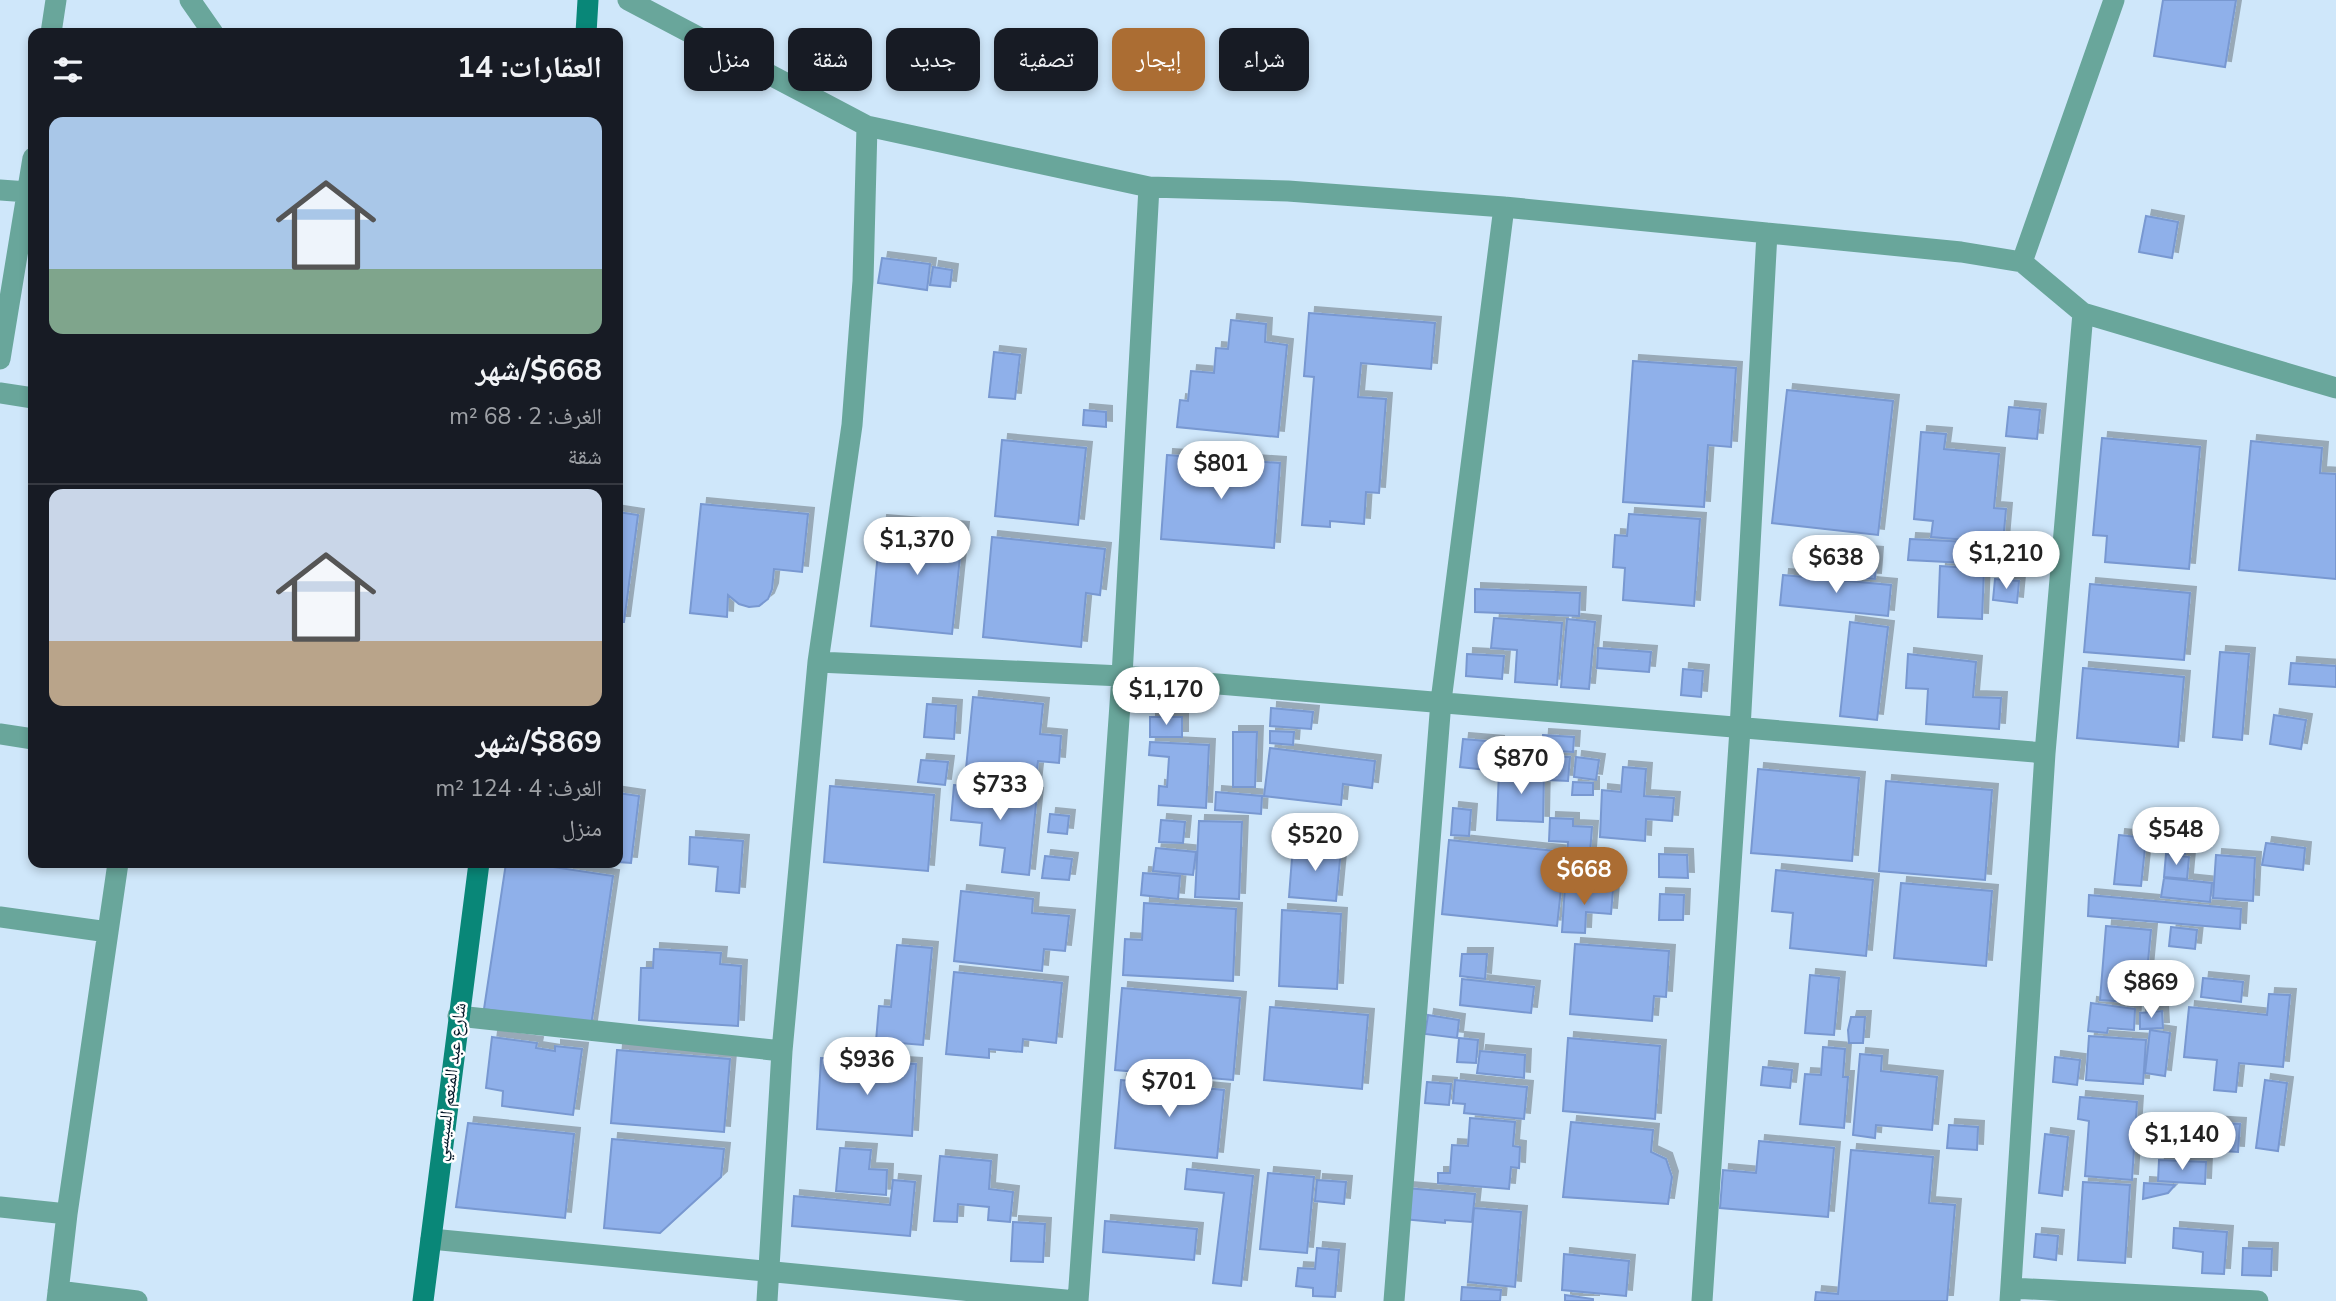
<!DOCTYPE html>
<html lang="ar">
<meta charset="utf-8">
<style>
body{margin:0;font-family:"Nunito Sans","Noto Naskh Arabic",sans-serif;background:#20242c;color:#f1f3f6;direction:rtl;height:100vh;display:flex;flex-direction:column;font-size:26px;white-space:nowrap}
*{box-sizing:border-box;margin:0}
p{font-size:23px;color:#9ea1a6}
.icon{flex:none;width:38px;height:38px;fill:none;stroke:currentColor;stroke-width:2;stroke-linecap:round;stroke-linejoin:round}
.map{position:relative;flex:1;overflow:hidden;direction:ltr}
.details{position:absolute;left:28px;top:28px;width:595px;height:840px;display:flex;flex-direction:column;background:#171b24;border-radius:14px;box-shadow:0 4px 10px #0003;direction:rtl}
.details>*{flex:none}
.top-card{position:absolute;left:644px;top:28px;width:665px;height:63px;direction:rtl;display:flex;gap:14px}
.price{position:absolute;translate:-50% -60px;padding:0 16px;border-radius:24px;background:#fff;color:#222;font-size:23px;line-height:46px;filter:drop-shadow(0 2px 4px #0008)}
.price::after{content:'';position:absolute;left:50%;top:42px;width:21px;height:16px;margin-left:-10px;background:inherit;clip-path:polygon(0 0,100% 0,50% 100%)}
.price.selected{background:#ab6d33;color:#fff}
ul{padding:0;list-style:none}
li{display:grid;align-content:center;gap:14px;height:371px;padding:0 21px}
li+li{border-top:2px solid #363941}
li span{display:grid;place-items:center;height:217px;border-radius:14px;color:#555}
li>.icon{margin-inline-start:auto}
span .icon{width:126px;height:126px;fill:#fffc;stroke-width:1}
li b{font-size:30px}
h2{display:flex;justify-content:space-between;align-items:center;height:84px;padding:0 21px;font-size:30px}
.chip{padding:0 24px;border-radius:14px;background:#171b24;box-shadow:0 4px 10px #0003;font-size:24px;line-height:63px}
.chip.selected{background:#ab6d33;color:#fff}
.map>svg:first-child{display:block}
.building{fill:#8fb0ea;stroke:#7898d1;stroke-width:2;filter:url(#shadow)}
.lines{fill:none;stroke-linecap:round;stroke-linejoin:round}
.street{stroke:#69a69b;stroke-width:21}
.secondary{stroke:#098778;stroke-width:21}
.labels{text-anchor:middle;stroke-width:5;stroke-linejoin:round;paint-order:stroke}
.street-label{font-size:18px;fill:#001627;stroke:#fff}
</style>
<div class="map">
<svg width="2336" height="1301" viewBox="0 0 2336 1301">
<defs>
<filter id="shadow"><feDropShadow dx="6" dy="-6" stdDeviation="0" flood-color="#0004"/></filter>
</defs>
<rect width="100%" height="100%" fill="#cfe7fa"/>
<!-- building -->
<path class="building" d="M2163,0H2236L2225,67L2154,56Z
M2146,216L2178,222L2172,258L2139,252Z
M882,258L930,264L927,290L878,283Z
M933,267L952,270L950,287L930,285Z
M1309,313L1435,323L1431,369L1361,363L1358,397L1386,399L1379,493L1366,492L1364,524L1330,521V527L1302,525L1314,377L1304,376Z
M1231,320L1266,324L1265,342L1287,345L1278,437L1177,427L1180,400L1188,401L1191,371L1214,373L1216,348L1228,349Z
M994,352L1020,355L1015,399L989,397Z
M1633,361L1736,368L1731,447L1708,445L1704,507L1623,502Z
M1787,390L1893,401L1878,535L1772,523Z
M2009,407L2040,410L2037,439L2006,436Z
M1084,410L1106,412V427L1083,425Z
M1921,432L1946,434L1944,449L1999,454L1994,508L2006,509L2003,543L1931,537L1933,521L1914,519Z
M2102,438L2200,447L2189,569L2105,562L2107,536L2093,535Z
M1002,440L1086,448L1078,525L995,516Z
M2251,441L2322,448L2320,473L2336,474V579L2239,570Z
M1167,455L1280,463L1274,548L1161,539Z
M701,504L808,514L802,572L774,569L772,589L768,599L759,606L749,607L739,604L728,595L727,617L690,613Z
M618,512L638,515L624,622H618Z
M1629,514L1700,519L1694,606L1623,600L1625,568L1613,567L1615,535L1627,536Z
M881,521L963,528L952,634L871,626Z
M992,537L1105,549L1100,595L1086,593L1081,647L983,637Z
M1910,539L1968,542L1966,563L1908,560Z
M1851,551L1877,553L1875,579L1848,577Z
M1940,566L1984,569L1982,619L1938,617Z
M1783,575L1891,585L1888,616L1780,605Z
M1995,579L2019,581L2017,603L1993,600Z
M2090,584L2190,593L2184,660L2084,652Z
M1475,589L1580,593L1579,616L1475,612Z
M1494,618L1562,623L1557,685L1515,682L1517,650L1491,648Z
M1567,619L1595,622L1589,689L1561,687Z
M1850,622L1888,627L1877,720L1840,716Z
M1598,648L1651,652L1649,672L1597,668Z
M2220,652L2249,654L2242,740L2213,737Z
M1467,654L1504,656L1502,679L1466,676Z
M1908,654L1976,662L1973,697L2001,698L1999,729L1926,724L1928,689L1906,688Z
M2291,663L2336,666V687L2289,684Z
M2083,668L2184,677L2178,747L2077,738Z
M1683,669L1703,671L1701,697L1681,695Z
M973,697L1043,704L1040,734L1061,736L1059,763L1038,761L1035,787L965,779Z
M927,704L956,706L954,739L924,737Z
M1271,708L1313,712L1311,729L1270,726Z
M2274,715L2306,720L2301,749L2270,744Z
M1150,717H1182V737H1150Z
M1270,731L1294,732L1293,745L1270,743Z
M1233,732H1257L1255,787H1233Z
M1543,735L1574,737L1573,752L1542,750Z
M1463,739L1498,742L1496,771L1460,767Z
M1150,742L1209,745L1206,808L1158,805L1159,786L1167,787L1169,757L1149,755Z
M1270,748L1375,761L1372,788L1343,784L1341,805L1264,796Z
M1549,756L1570,757L1568,781L1548,780Z
M1576,757L1599,760L1596,780L1574,777Z
M921,760L948,762L945,785L918,782Z
M1623,767L1646,769L1644,796L1674,798L1672,821L1646,819L1645,841L1600,837L1602,790L1621,792Z
M1758,769L1859,778L1852,861L1751,853Z
M1499,771L1544,772L1543,822L1497,820Z
M1886,781L1992,790L1985,880L1879,871Z
M1573,782L1593,783V795H1572Z
M954,785L1037,794L1029,875L1002,872L1005,848L980,845L982,823L951,820Z
M830,786L934,795L928,871L824,862Z
M1216,792L1262,796L1261,814L1215,810Z
M618,793L639,796L631,863L618,862Z
M1453,808L1471,810L1469,836L1451,835Z
M1050,814L1069,816L1067,834L1048,832Z
M1550,818L1573,819V826L1592,827L1589,866L1566,865L1568,842L1549,841Z
M1161,820L1185,822L1183,843L1159,842Z
M1199,821L1242,822L1239,899L1195,897Z
M2155,833L2187,837L2185,854L2153,850Z
M2119,835L2146,838L2141,886L2114,884Z
M690,837L743,841L739,893L716,891L718,867L689,864Z
M1449,840L1565,852L1557,926L1442,914Z
M2266,843L2305,848L2303,870L2262,865Z
M1293,845L1341,849L1336,901L1289,897Z
M1156,848L1196,852L1193,875L1153,871Z
M1659,854L1687,855L1688,878L1659,877Z
M2166,854L2189,857L2187,879L2164,877Z
M2216,855L2255,858L2253,901L2213,898Z
M1045,856L1072,859L1069,880L1042,878Z
M506,863H527L613,876L591,1026L484,1009Z
M1776,870L1873,880L1866,956L1790,948L1793,913L1772,911Z
M1143,873L1180,876L1178,899L1141,895Z
M2164,878L2212,883L2210,902L2161,897Z
M1901,883L1992,891L1986,966L1894,958Z
M1565,886L1613,890L1611,914L1586,912L1585,933L1562,932Z
M961,891L1033,899L1032,913L1069,916L1065,951L1044,949L1042,971L954,961Z
M1660,894L1684,895L1683,920H1659Z
M2089,895L2241,909L2240,929L2088,916Z
M1144,903L1236,909L1233,981L1123,975L1125,939L1142,940Z
M1282,910L1341,914L1337,989L1279,986Z
M2106,926L2151,930L2144,1003L2100,1000Z
M2171,927L2197,930L2195,949L2169,946Z
M1575,944L1669,951L1666,997L1654,996L1652,1021L1570,1014Z
M897,945L932,948L923,1045L876,1041L879,1006L891,1007Z
M654,949L721,953L720,964L741,966L738,1026L639,1020L641,968H653Z
M1462,954H1487L1485,979L1460,976Z
M954,972L1062,983L1056,1043L1023,1039L1022,1052L989,1049V1058L946,1054Z
M1810,975L1839,978L1834,1035L1805,1033Z
M2203,978L2243,982L2241,1002L2201,997Z
M1462,979L1534,987L1531,1013L1460,1005Z
M1122,988L1240,998L1233,1080L1115,1070Z
M2269,994L2290,995L2283,1067L2239,1063L2236,1092L2214,1090L2217,1060L2184,1057L2189,1007L2267,1015Z
M2091,1003L2135,1009L2134,1030L2108,1028L2107,1033L2088,1031Z
M1270,1007L1368,1015L1362,1089L1264,1080Z
M2162,1011L2163,1028L2140,1029V1013Z
M1428,1015L1459,1020L1457,1038L1425,1034Z
M1851,1017H1865L1863,1043H1849L1848,1030Z
M2150,1030L2170,1033L2165,1076L2145,1073Z
M2089,1036L2146,1040L2143,1084L2086,1080Z
M492,1037L537,1043L536,1048L555,1051V1046L582,1049L573,1115L502,1106L503,1091L486,1088Z
M1459,1038L1478,1040L1476,1063L1457,1062Z
M1568,1038L1660,1046L1655,1119L1563,1111Z
M1823,1047L1845,1049L1843,1077H1848L1844,1128L1800,1124L1805,1074L1821,1075Z
M617,1050L730,1059L724,1132L611,1123Z
M1480,1051L1525,1055L1524,1078L1477,1073Z
M1860,1054L1882,1056L1881,1071L1937,1077L1932,1130L1876,1125L1875,1138L1853,1135Z
M2055,1057L2080,1060L2077,1085L2053,1082Z
M821,1058L916,1064L912,1136L817,1129Z
M1763,1067L1792,1070L1790,1088L1761,1085Z
M1121,1080L1224,1090L1217,1158L1115,1148Z
M1455,1080L1527,1087L1524,1119L1464,1113L1465,1104L1453,1103Z
M2265,1080L2287,1083L2278,1151L2256,1148Z
M1427,1082L1451,1084L1449,1105L1425,1103Z
M2080,1097L2137,1102L2132,1180L2085,1176L2089,1121L2078,1119Z
M1470,1118L1515,1122L1513,1146L1520,1147L1519,1168L1511,1167L1509,1189L1438,1183V1173H1450L1452,1145L1468,1146Z
M2191,1121L2240,1124L2238,1152L2189,1149Z
M1571,1122L1653,1130L1651,1152L1666,1159L1672,1177L1668,1204L1563,1197Z
M468,1123L574,1134L565,1218L456,1207Z
M1949,1125L1978,1127L1977,1150L1947,1148Z
M2045,1134L2068,1137L2062,1196L2039,1193Z
M612,1139L724,1149L721,1177L660,1233L604,1228Z
M1759,1141L1834,1148L1828,1217L1720,1208L1723,1170L1756,1173Z
M840,1148L871,1150L869,1169L887,1170L886,1195L836,1191Z
M1851,1150L1933,1157L1929,1203L1955,1205L1947,1301H1815L1816,1292L1838,1294Z
M940,1156L991,1161L989,1189L1013,1192L1010,1222L988,1220L989,1207L958,1204L957,1222L934,1221Z
M2159,1160L2206,1162L2205,1184L2158,1181Z
M1187,1169L1253,1176L1241,1286L1213,1283L1224,1193L1185,1189Z
M1268,1173L1314,1177L1307,1253L1260,1249Z
M893,1180L915,1182L910,1236L792,1226L794,1196L890,1205Z
M1317,1180L1346,1182L1344,1204L1315,1201Z
M2083,1182L2130,1185L2125,1263L2078,1260Z
M2144,1183L2175,1185L2168,1193L2143,1199Z
M1406,1188L1475,1194L1472,1222L1445,1220V1223L1403,1219Z
M1474,1208L1521,1212L1515,1287L1468,1282Z
M1105,1221L1197,1229L1194,1260L1103,1252Z
M1013,1222L1045,1224L1043,1262L1011,1261Z
M2174,1228L2227,1232L2224,1274L2202,1273L2203,1252L2173,1248Z
M2036,1234L2058,1236L2056,1260L2034,1257Z
M1317,1248L1339,1250L1335,1297L1313,1296V1288L1296,1286L1298,1268L1315,1269Z
M2243,1248L2272,1249L2271,1276L2242,1275Z
M1564,1254L1629,1261L1626,1296L1562,1290Z
M1462,1287L1501,1290L1500,1301H1461Z
M1565,1295L1593,1299V1301H1565Z"/>
<g class="lines">
<!-- street -->
<path class="street" d="M190,0L213,33
M628,0L867,126L1149,187L1288,191L1504,207L1961,252L2022,262L2083,313L2336,388
M51,33L56,0
M0,190L28,192
M2022,262L2114,0
M0,359L33,158
M0,393L33,398
M818,662L1122,676L2045,753
M0,734L33,739
M0,917L108,932
M458,1016L782,1051
M0,1207L67,1214
M431,1239L1076,1301
M2012,1288L2258,1301
M58,1291L137,1301
M57,1301L67,1214L118,863
M767,1301L782,1051L818,662L852,425L863,281L867,126
M1078,1301L1122,676L1149,187
M1394,1301L1441,701L1504,207
M1702,1301L1740,729L1767,233
M2010,1301L2045,753L2083,313"/>
<!-- secondary -->
<path class="secondary" d="M586,33L588,0
M423,1301L479,863"/>
</g>
<g class="labels">
<!-- street labels -->
<g class="street-label">
<text transform="translate(450 1082) rotate(-83)" y="6">شارع عبد المنعم السيسي</text>
</g>
</g>
</svg>
<b class="price" style="left:1221px;top:501px">$801</b>
<b class="price" style="left:917px;top:577px">$1,370</b>
<b class="price" style="left:2006px;top:591px">$1,210</b>
<b class="price" style="left:1836px;top:595px">$638</b>
<b class="price" style="left:1166px;top:727px">$1,170</b>
<b class="price" style="left:1521px;top:796px">$870</b>
<b class="price" style="left:1000px;top:822px">$733</b>
<b class="price" style="left:2176px;top:867px">$548</b>
<b class="price" style="left:1315px;top:873px">$520</b>
<b class="price selected" style="left:1584px;top:907px">$668</b>
<b class="price" style="left:2151px;top:1020px">$869</b>
<b class="price" style="left:867px;top:1097px">$936</b>
<b class="price" style="left:1169px;top:1119px">$701</b>
<b class="price" style="left:2182px;top:1172px">$1,140</b>
<div class="top-card">
<a class="chip">شراء</a>
<a class="chip selected">إيجار</a>
<a class="chip">تصفية</a>
<a class="chip">جديد</a>
<a class="chip">شقة</a>
<a class="chip">منزل</a>
</div>
<section class="details">
<h2>العقارات: 14<svg class="icon" aria-label="filters" viewBox="0 0 24 24"><path d="M4 7h16M4 17h16"/><circle cx="9" cy="7" r="2"/><circle cx="15" cy="17" r="2"/></svg></h2>
<ul>
<li><span style="background:linear-gradient(#a9c7e8 70%,#7fa58c 0)"><svg class="icon" aria-label="home" viewBox="0 0 24 24"><path d="M3 11l9-7 9 7M6 9v11h12V9"/></svg></span><div><b>$668/شهر</b><p>الغرف: 2 · 68 m²</p><p>شقة</p></div></li>
<li><span style="background:linear-gradient(#c9d6e8 70%,#b9a48a 0)"><svg class="icon" aria-label="home" viewBox="0 0 24 24"><path d="M3 11l9-7 9 7M6 9v11h12V9"/></svg></span><div><b>$869/شهر</b><p>الغرف: 4 · 124 m²</p><p>منزل</p></div></li>
</ul>
</section>
</div>
